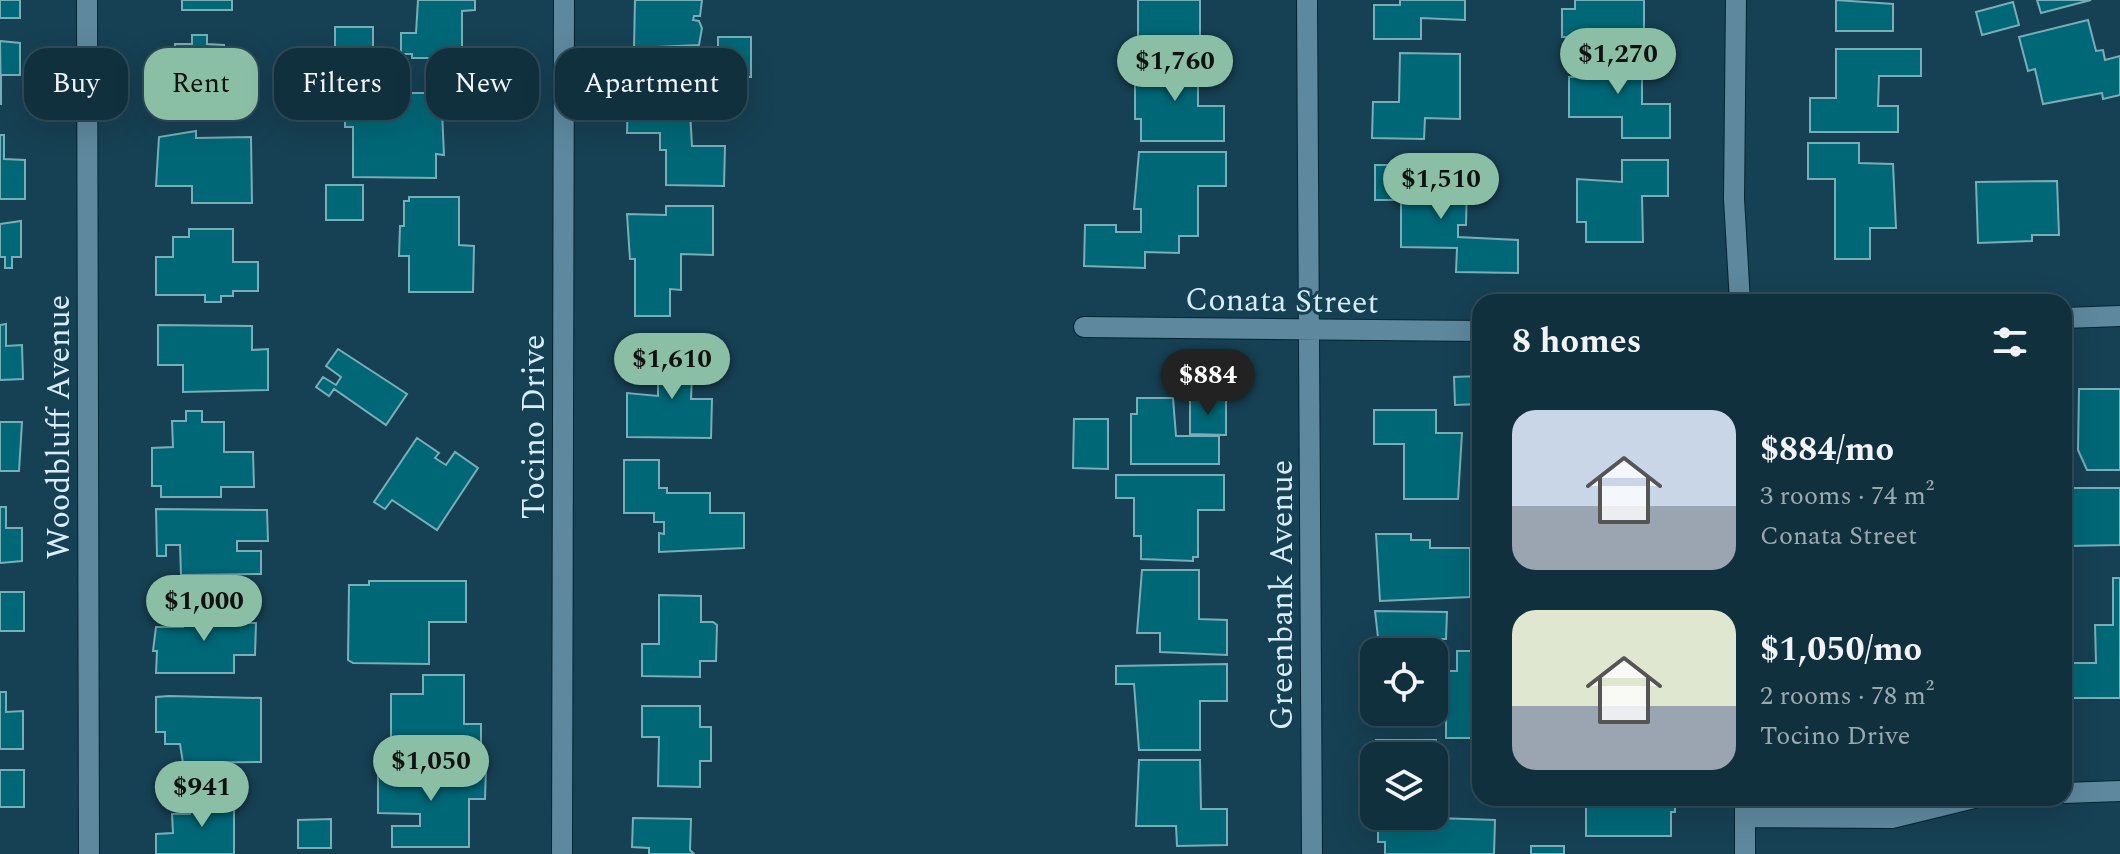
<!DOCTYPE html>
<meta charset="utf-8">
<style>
body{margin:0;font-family:Spectral,serif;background:#193845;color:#f1f3f6;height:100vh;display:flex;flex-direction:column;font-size:30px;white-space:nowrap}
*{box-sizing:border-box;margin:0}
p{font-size:26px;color:#9ca9b0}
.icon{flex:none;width:44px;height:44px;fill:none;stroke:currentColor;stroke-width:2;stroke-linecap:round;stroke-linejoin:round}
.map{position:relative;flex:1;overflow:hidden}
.drawer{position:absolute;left:1472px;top:294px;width:600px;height:512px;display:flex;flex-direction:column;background:#10303e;border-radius:24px;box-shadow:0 8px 32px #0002,0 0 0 2px #304b58}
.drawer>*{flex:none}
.banner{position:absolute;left:24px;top:48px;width:760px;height:72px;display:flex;gap:16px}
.controls{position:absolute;left:1360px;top:638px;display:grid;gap:16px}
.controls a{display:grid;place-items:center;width:88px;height:88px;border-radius:16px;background:#10303e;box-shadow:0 8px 32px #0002,0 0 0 2px #304b58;font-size:40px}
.price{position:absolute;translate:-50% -68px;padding:0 18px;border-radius:28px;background:#8abfa5;color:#111;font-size:26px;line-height:52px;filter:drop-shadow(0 2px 4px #0008)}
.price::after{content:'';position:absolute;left:50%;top:48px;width:24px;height:18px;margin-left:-12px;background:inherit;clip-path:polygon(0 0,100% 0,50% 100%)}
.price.current{background:#222;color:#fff}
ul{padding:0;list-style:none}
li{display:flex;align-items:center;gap:24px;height:200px;padding:0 40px}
li span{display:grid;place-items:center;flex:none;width:224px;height:160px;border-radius:24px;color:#555}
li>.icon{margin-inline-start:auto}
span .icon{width:96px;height:96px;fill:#fffc;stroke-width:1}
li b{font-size:34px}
h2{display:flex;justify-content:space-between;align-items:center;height:96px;padding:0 40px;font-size:34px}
.chip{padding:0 28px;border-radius:24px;background:#10303e;box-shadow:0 8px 32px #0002,0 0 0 2px #304b58;font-size:28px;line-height:72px}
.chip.current{background:#8abfa5;color:#111}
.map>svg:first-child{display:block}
.building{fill:#006776;stroke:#79adb7;stroke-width:2}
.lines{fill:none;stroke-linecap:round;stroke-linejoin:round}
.minor-casing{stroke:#052534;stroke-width:22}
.minor{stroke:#5e889d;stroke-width:20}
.labels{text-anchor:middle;stroke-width:6;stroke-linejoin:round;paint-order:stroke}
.street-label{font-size:32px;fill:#d7edf9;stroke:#164053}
</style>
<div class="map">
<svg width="2120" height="854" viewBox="0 0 2120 854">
<rect width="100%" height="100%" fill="#164053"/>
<!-- building -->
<path class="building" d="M0,0H20V18H0Z
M182,0H232V10H182Z
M418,0H475V10L462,11V58H412V54H401V33H416Z
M635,0H702L700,16H694L693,20L699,21L702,28L699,45L634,48Z
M1138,0H1200V41L1138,40Z
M1400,0H1465V20L1421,18V39H1374V5H1400Z
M1575,0H1644V37H1562V9H1575Z
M1836,0L1893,4V31H1836Z
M2037,0H2091L2041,13Z
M2013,2L2019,25L1982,35L1976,12Z
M2088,20L2096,51L2103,50L2105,60L2120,56V95L2103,99L2102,93L2043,104L2035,69L2028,71L2019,37Z
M335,27H373V68H335Z
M192,35H207V44L224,45L223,108L154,107V69H175V44H192Z
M718,37H751V77H718Z
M0,41L20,43V75H1V105Z
M1836,49H1921V76H1879L1878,106H1898V132H1810V98H1836Z
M1400,53L1460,54V119L1425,118L1424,139L1372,138L1373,102H1399Z
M1585,54H1642V104H1670V138H1622V117H1569V77H1585Z
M1141,56L1198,59V106H1224V141H1141V119H1135V81H1141Z
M434,75H471V111H442L444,155L436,154V178L353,177V127H345V93H434Z
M628,92L689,93L692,146H725L724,186L666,185V150H660V133H627Z
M196,131V138L251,137L252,203H192V186H156L159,137Z
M0,135H4V159L25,160V199H0Z
M1808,143H1859V163L1893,164L1896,228H1870V259H1835V179H1808Z
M1139,152H1226V186H1198V236H1179V253L1145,252V268L1084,266L1085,225H1116V232H1141V209H1134Z
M1622,160H1668V196H1642L1643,242H1586V222H1577V179L1622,182Z
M1375,165H1421V186L1467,185L1466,225H1458V237L1518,240V273L1456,272L1457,248L1401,247V200H1375Z
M2057,181L2059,235H2032V241L1978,243L1976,182Z
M326,185H363V220H326Z
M409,197H459V245L474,246L473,292H409V256H399L400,226H404V201H409Z
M666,206H713V255L681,254V290L670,289V316H635V259H630L627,214L666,215Z
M21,221V257H12V268H5V257H0V224Z
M189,229H233V262H258V291H233V296H221V302H205V295H156V257H173V237H189Z
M6,324V346L22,345L23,379L0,380V325Z
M158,325L252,326V350L268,349V390L183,392V365H158Z
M664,344L702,345L701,374H692L691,399H712L711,438L627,437V393L658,396V381H664Z
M338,349L407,394L386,425L334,389L329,396L316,387L323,377L336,385L341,377L326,366Z
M1480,376V404L1455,405L1454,377Z
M2079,389H2120V470H2087L2078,450Z
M1137,398H1173L1176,436H1219V464H1131V414H1137Z
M1190,399H1226V435L1190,434Z
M1374,410H1436V433H1462L1458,499H1404V444H1374Z
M186,411H202V422H224V452H253L254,487H221V497H161V486H152V448L173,447L172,421H186Z
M1074,419H1108V469L1073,468Z
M0,422H22L19,471H0Z
M417,438L439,453L435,458L446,465L455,452L478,468L437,530L392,500L385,509L374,502Z
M624,460H659V488H667V493H710V513H744V548L659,552V533L664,534V522H654V513H624Z
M1116,475H1224V510H1198V557H1193V561L1141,559V536H1134V498H1116Z
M2068,488H2120V545L2068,546Z
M0,507H6V528H22V561L0,563Z
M156,509L267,510L268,541H237V551H261V574L181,575L180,545H166V556H157Z
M1376,534H1411V540H1430V548H1470V597L1380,601Z
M1142,570H1199V619L1227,620V655L1160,652V633H1137Z
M2113,578H2120V698H2070V663H2096L2095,625H2113Z
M369,581H466V622H429V664L353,663L348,660L349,585H369Z
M0,592H24V631H0Z
M659,595L701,596V622H713L717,625L716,661H700V677L642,676V644H659Z
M183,608L234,609V623H256L255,655H234V673H156L157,651H153L156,627H183Z
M1375,611L1447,612L1446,639H1441V653L1375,652V646H1379Z
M1457,651H1477L1480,738H1446V671H1457Z
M1227,664V701H1200V750H1139L1134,684H1116V666Z
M423,675H464V724H481V755H423V743H391V694H423Z
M0,692H6V712L23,711V749H0Z
M169,696L261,698V762L183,763L180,744H165V732H156V697Z
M642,706H700V727H711V761H700V787L658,786L659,737H642Z
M1376,740H1436V795L1434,756H1376Z
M1139,760H1200L1201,809H1227V845L1177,846L1176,826H1136Z
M486,766L485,799H469V847H392V826H420V814L378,813V767Z
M0,770H24V807H0Z
M207,793H234V854H156V834L173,833L172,814H190V804L207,803Z
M1586,798H1679V805H1675V812H1671V836H1586Z
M1378,816L1495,820L1494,854H1385V842H1378Z
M633,818L691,819L690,850L694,854H649V848L632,847Z
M331,819V848H298V820Z
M1531,846H1564V854H1531Z"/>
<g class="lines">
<defs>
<path id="minor" d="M87,0L89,854
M1307,0L1312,854
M1736,0L1734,199L1740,302
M2064,318L2120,316
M1084,327L1480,331
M2064,793L2120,791
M1745,798V854
M1745,817L1892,818L1974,798
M562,854L564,0"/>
</defs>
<!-- minor casing -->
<use href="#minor" class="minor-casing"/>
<!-- minor -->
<use href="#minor" class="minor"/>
</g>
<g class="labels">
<!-- street labels -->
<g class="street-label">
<text transform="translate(1282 300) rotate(1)" y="11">Conata Street</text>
<text transform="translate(58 427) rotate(-90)" y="11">Woodbluff Avenue</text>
<text transform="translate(533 427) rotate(-90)" y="11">Tocino Drive</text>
<text transform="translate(1281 595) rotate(-90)" y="11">Greenbank Avenue</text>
</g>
</g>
</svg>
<div class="controls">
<a><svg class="icon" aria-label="locate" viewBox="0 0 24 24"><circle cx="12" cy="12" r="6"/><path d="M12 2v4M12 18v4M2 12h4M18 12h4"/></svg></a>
<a><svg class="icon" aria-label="layers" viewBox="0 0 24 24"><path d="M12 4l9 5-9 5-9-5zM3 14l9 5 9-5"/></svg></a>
</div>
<b class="price" style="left:1618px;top:96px">$1,270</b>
<b class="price" style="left:1175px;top:103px">$1,760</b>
<b class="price" style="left:1441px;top:221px">$1,510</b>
<b class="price" style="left:672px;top:401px">$1,610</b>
<b class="price current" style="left:1208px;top:417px">$884</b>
<b class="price" style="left:204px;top:643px">$1,000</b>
<b class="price" style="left:431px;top:803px">$1,050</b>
<b class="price" style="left:202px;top:829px">$941</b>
<div class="banner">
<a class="chip">Buy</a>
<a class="chip current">Rent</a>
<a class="chip">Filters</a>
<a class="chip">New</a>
<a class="chip">Apartment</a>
</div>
<section class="drawer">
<h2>8 homes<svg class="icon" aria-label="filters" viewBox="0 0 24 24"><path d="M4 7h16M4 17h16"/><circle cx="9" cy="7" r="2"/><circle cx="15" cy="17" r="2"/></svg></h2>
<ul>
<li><span style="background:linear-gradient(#c9d6e8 60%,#9aa5b1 0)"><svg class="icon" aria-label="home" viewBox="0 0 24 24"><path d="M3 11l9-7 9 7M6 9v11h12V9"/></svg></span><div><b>$884/mo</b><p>3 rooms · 74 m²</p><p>Conata Street</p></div></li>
<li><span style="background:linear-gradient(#dfe7d0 60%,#9aa5b1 0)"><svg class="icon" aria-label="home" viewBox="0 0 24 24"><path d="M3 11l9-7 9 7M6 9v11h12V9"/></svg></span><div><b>$1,050/mo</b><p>2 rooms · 78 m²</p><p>Tocino Drive</p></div></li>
</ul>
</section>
</div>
